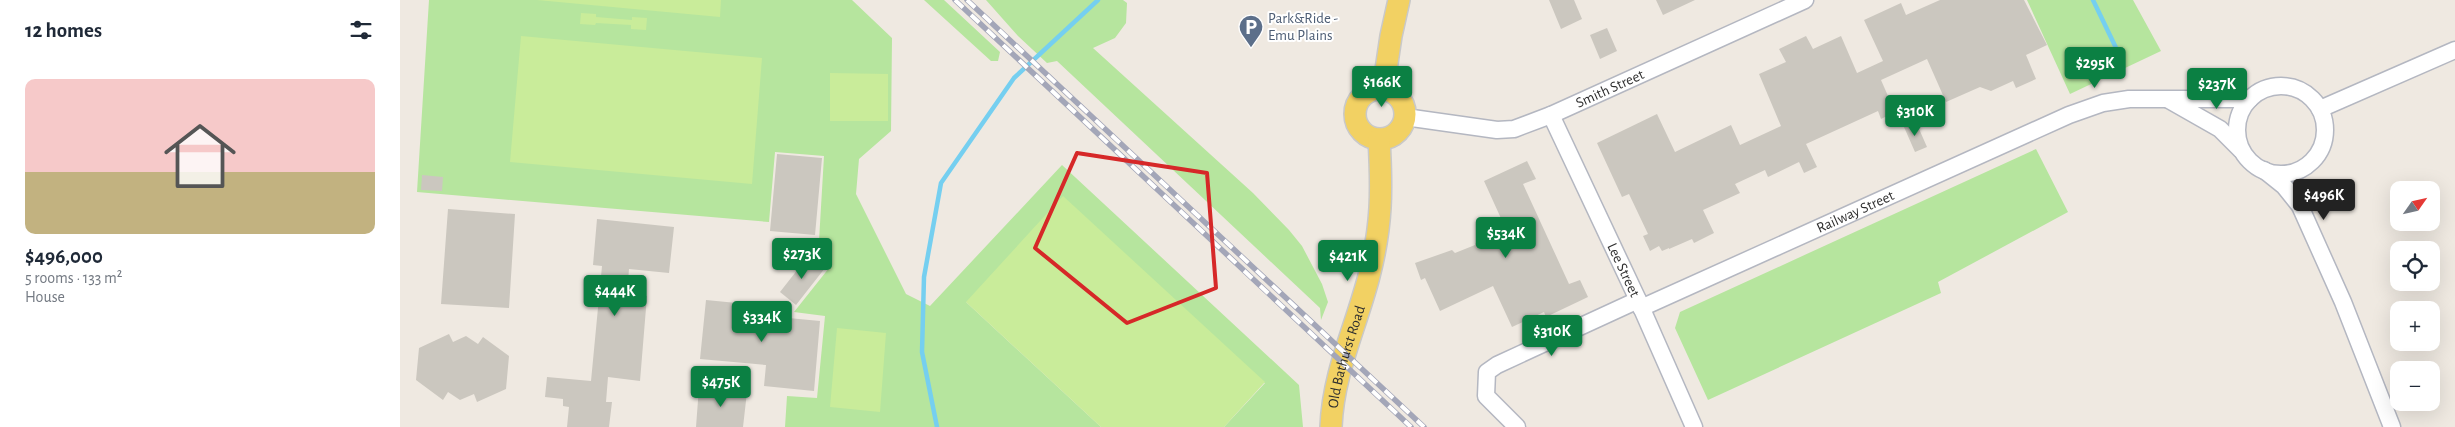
<!DOCTYPE html>
<meta charset="utf-8">
<style>
body{margin:0;font-family:"Alegreya Sans",sans-serif;background:#f6f6f7;color:#1f2937;height:100vh;display:flex;flex-direction:column;font-size:19px;white-space:nowrap}
*{box-sizing:border-box;margin:0}
p{font-size:16px;color:#747a83}
.icon{flex:none;width:28px;height:28px;fill:none;stroke:currentColor;stroke-width:2;stroke-linecap:round;stroke-linejoin:round}
.map{position:relative;flex:1;overflow:hidden}
.panel{display:flex;flex-direction:column;background:#fff;width:400px}
.panel>*{flex:none}
.needle{width:32px;rotate:56deg}
.buttons{position:absolute;left:1990px;top:181px;display:grid;gap:10px}
.buttons a{display:grid;place-items:center;width:50px;height:50px;border-radius:10px;background:#fff;box-shadow:0 5px 20px #0002;font-size:25px}
.price{position:absolute;translate:-50% -42px;padding:0 11px;border-radius:5px;background:#0b8043;color:#fff;font-size:16px;line-height:32px;filter:drop-shadow(0 1px 2px #0008)}
.price::after{content:'';position:absolute;left:50%;top:30px;width:15px;height:11px;margin-left:-8px;background:inherit;clip-path:polygon(0 0,100% 0,50% 100%)}
.price.active{background:#222;color:#fff}
ul{padding:0;list-style:none}
li{display:grid;align-content:center;gap:10px;height:265px;padding:0 25px}
li span{display:grid;place-items:center;height:155px;border-radius:10px;color:#555}
li>.icon{margin-inline-start:auto}
span .icon{width:90px;height:90px;fill:#fffc;stroke-width:1}
li b{font-size:21px}
h2{display:flex;justify-content:space-between;align-items:center;height:60px;padding:0 25px;font-size:21px}
main{display:flex;flex:1;min-height:0}
.map>svg:first-child{display:block}
.green{fill:#b6e59e}
.pitch{fill:#c9ec9a}
.lines{fill:none;stroke-linecap:round;stroke-linejoin:round}
.stream{stroke:#75cff0;stroke-width:4.5}
.building{fill:#cbc7bf}
.minor-casing{stroke:#b4b7c1;stroke-width:19}
.major-casing{stroke:#c9c9c9;stroke-width:24}
.minor{stroke:#fff;stroke-width:16}
.major{stroke:#f2d163;stroke-width:21}
.rail-casing{stroke:#a3a6b8;stroke-width:5.5}
.rail{stroke:#fff;stroke-width:4;stroke-dasharray:11;stroke-linecap:butt}
.marked{fill:none;stroke:#d62828;stroke-width:4;stroke-linejoin:round}
.labels{text-anchor:middle;stroke-width:4;stroke-linejoin:round;paint-order:stroke}
.service-label{font-size:15px;fill:#4e5e75;stroke:#fff;text-anchor:start}
.street-label{font-size:15px;fill:#2e2e2e;stroke:#fff}
</style>
<main>
<section class="panel">
<h2>12 homes<svg class="icon" aria-label="filters" viewBox="0 0 24 24"><path d="M4 7h16M4 17h16"/><circle cx="9" cy="7" r="2"/><circle cx="15" cy="17" r="2"/></svg></h2>
<ul>
<li><span style="background:linear-gradient(#f6c9c9 60%,#c2b280 0)"><svg class="icon" aria-label="home" viewBox="0 0 24 24"><path d="M3 11l9-7 9 7M6 9v11h12V9"/></svg></span><div><b>$496,000</b><p>5 rooms · 133 m²</p><p>House</p></div></li>
</ul>
</section>
<div class="map">
<svg width="2055" height="427" viewBox="0 0 2055 427">
<rect width="100%" height="100%" fill="#efe9e1"/>
<!-- green -->
<path class="green" d="M29,0H452L492,38L491,131L459,159L456,194L506,294L530,306L662,165L899,385L903,427H824L865,383L566,302L701,427H385L387,396L417,398L425,316L394,312L429,268L418,258L424,156L375,152L369,222L17,192Z
M524,0H544L600,52L598,61H591Z
M586,0H723L727,3L726,23L715,38L693,48L853,193L889,230L902,246L922,284L928,302L921,320L920,308L657,61L647,63L618,36Z
M1627,0H1733L1761,51L1670,94Z
M1636,149L1668,212L1538,282L1541,293L1308,400L1275,328L1280,312Z"/>
<!-- pitch -->
<path class="pitch" d="M137,0H321L320,17Z
M181,13L196,14V17L232,20V17L247,18L246,30L231,29V25L196,23L195,25L180,24Z
M121,36L362,58L352,184L110,162Z
M430,73L488,74V121H430Z
M663,196L865,382L824,427H701L566,302Z
M437,328L486,333L480,412L430,407Z"/>
<g class="lines">
<!-- stream -->
<path class="stream" d="M1693,0L1718,52
M537,427L522,352L524,277L541,183L614,78L698,0"/>
</g>
<!-- building -->
<path class="building" d="M1149,0H1174L1182,19L1161,29Z
M1256,0H1295L1263,15Z
M1540,0H1624L1647,45L1626,55L1636,79L1616,88L1613,81L1591,91L1580,87L1546,102L1527,59L1481,80L1495,112L1481,119L1478,111L1406,144L1417,167L1404,173L1399,162L1368,177L1365,170L1335,184L1340,193L1303,210L1314,233L1294,243L1292,239L1269,249V248L1262,251L1259,246L1250,251L1243,236L1248,234L1229,194L1222,197L1197,143L1257,114L1275,152L1331,125L1340,145L1381,126L1359,74L1386,62L1379,49L1406,36L1413,49L1441,36L1457,73L1483,61L1464,20L1501,3L1506,15Z
M1207,28L1217,51L1200,59L1190,35Z
M1516,122L1527,147L1515,152L1504,127Z
M377,154L422,158L415,235L370,231Z
M1127,161L1136,179L1123,184L1169,284L1180,280L1188,297L1146,317L1144,312L1112,327L1093,286L1040,311L1025,278L1021,280L1015,263L1052,250L1055,253L1075,245L1082,226L1109,236L1084,181Z
M22,175L43,177L42,191L21,190Z
M48,209L115,214L109,308L41,304Z
M197,219L274,227L269,273L229,269L227,294L247,296L240,381L208,377L206,402H212L209,427H167L169,407L163,406V399L145,397L147,377L191,381L202,266L193,265Z
M409,255L425,268L396,305L380,292Z
M306,300L357,305L356,315L420,321L414,391L364,386L366,365L300,359Z
M49,334L53,342L66,336L78,344L83,337L109,356L106,389L77,402L74,394L60,400L48,392L43,400L16,380L19,348Z
M299,387L347,392L343,427H296Z"/>
<g class="lines">
<defs>
<g id="minor">
<circle cx="1881" cy="130" r="44"/>
<path d="M1769,100L1820,129L1841,150"/>
<path d="M1920,109L2055,50"/>
<path id="s1" d="M1151,115L1238,300L1294,427"/>
<path id="s2" d="M1005,117L1097,130L1114,129L1151,115L1405,0"/>
<path d="M1864,170L1884,186L1900,206L1943,302L1992,427"/>
<path id="s3" d="M1241,308L1669,115L1703,103L1729,99H1850"/>
<path d="M1117,427L1086,396L1087,372L1097,365L1238,300"/>
</g>
<g id="major">
<circle cx="980" cy="114" r="25"/>
<path d="M983,90L991,36L999,0"/>
<path id="s4" d="M931,427C933,373 956,327 969,276C982,226 982,190 979,139"/>
</g>
</defs>
<!-- minor casing -->
<use href="#minor" class="minor-casing"/>
<!-- major casing -->
<use href="#major" class="major-casing"/>
<!-- minor -->
<use href="#minor" class="minor"/>
<!-- major -->
<use href="#major" class="major"/>
<defs>
<path id="rail" d="M555,0L1011,427
M567,0L1024,427"/>
</defs>
<!-- rail casing -->
<use href="#rail" class="rail-casing"/>
<!-- rail -->
<use href="#rail" class="rail"/>
</g>
<!-- marked area -->
<path class="marked" d="M677,153L807,173L816,288L727,323L635,248Z"/>
<!-- icons -->
<defs>
<symbol id="parking-pin" viewBox="-11 -11 22 30"><path d="M0 17L-7.5 6A9.5 9.5 0 1 1 7.5 6Z" fill="#5c6f8a" stroke="#fff"/><path d="M-3.5-5.5H1a3.5 3.5 0 0 1 0 7H-1V5.5H-3.5ZM-1-3.4V-.6H.8a1.4 1.4 0 0 0 0-2.8Z" fill="#fff"/></symbol>
</defs>
<g fill-rule="evenodd">
<use href="#parking-pin" x="837" y="13" width="28" height="38"/>
</g>
<g class="labels">
<!-- service labels -->
<g class="service-label">
<text x="868" y="23">Park&amp;Ride -<tspan x="868" dy="17">Emu Plains</tspan></text>
</g>
<!-- street labels -->
<g class="street-label">
<text dy="5" stroke="none"><textPath href="#s2" startOffset="214">Smith Street</textPath></text>
<text dy="5" stroke="none"><textPath href="#s3" startOffset="235">Railway Street</textPath></text>
<text dy="5" stroke="none"><textPath href="#s1" startOffset="171">Lee Street</textPath></text>
<text dy="5" stroke="none"><textPath href="#s4" startOffset="72">Old Bathurst Road</textPath></text>
</g>
</g>
</svg>
<div class="buttons">
<a><svg class="needle" viewBox="-14 -14 28 28"><path d="M0-13l5 13h-10z" fill="#e53935"/><path d="M0 13l5-13h-10z" fill="#747a83"/></svg></a>
<a><svg class="icon" aria-label="locate" viewBox="0 0 24 24"><circle cx="12" cy="12" r="6"/><path d="M12 2v4M12 18v4M2 12h4M18 12h4"/></svg></a>
<a>+</a>
<a>−</a>
</div>
<b class="price" style="left:1695px;top:89px">$295K</b>
<b class="price" style="left:982px;top:108px">$166K</b>
<b class="price" style="left:1817px;top:110px">$237K</b>
<b class="price" style="left:1515px;top:137px">$310K</b>
<b class="price active" style="left:1924px;top:221px">$496K</b>
<b class="price" style="left:1106px;top:259px">$534K</b>
<b class="price" style="left:402px;top:280px">$273K</b>
<b class="price" style="left:948px;top:282px">$421K</b>
<b class="price" style="left:215px;top:317px">$444K</b>
<b class="price" style="left:362px;top:343px">$334K</b>
<b class="price" style="left:1152px;top:357px">$310K</b>
<b class="price" style="left:321px;top:408px">$475K</b>
</div>
</main>
